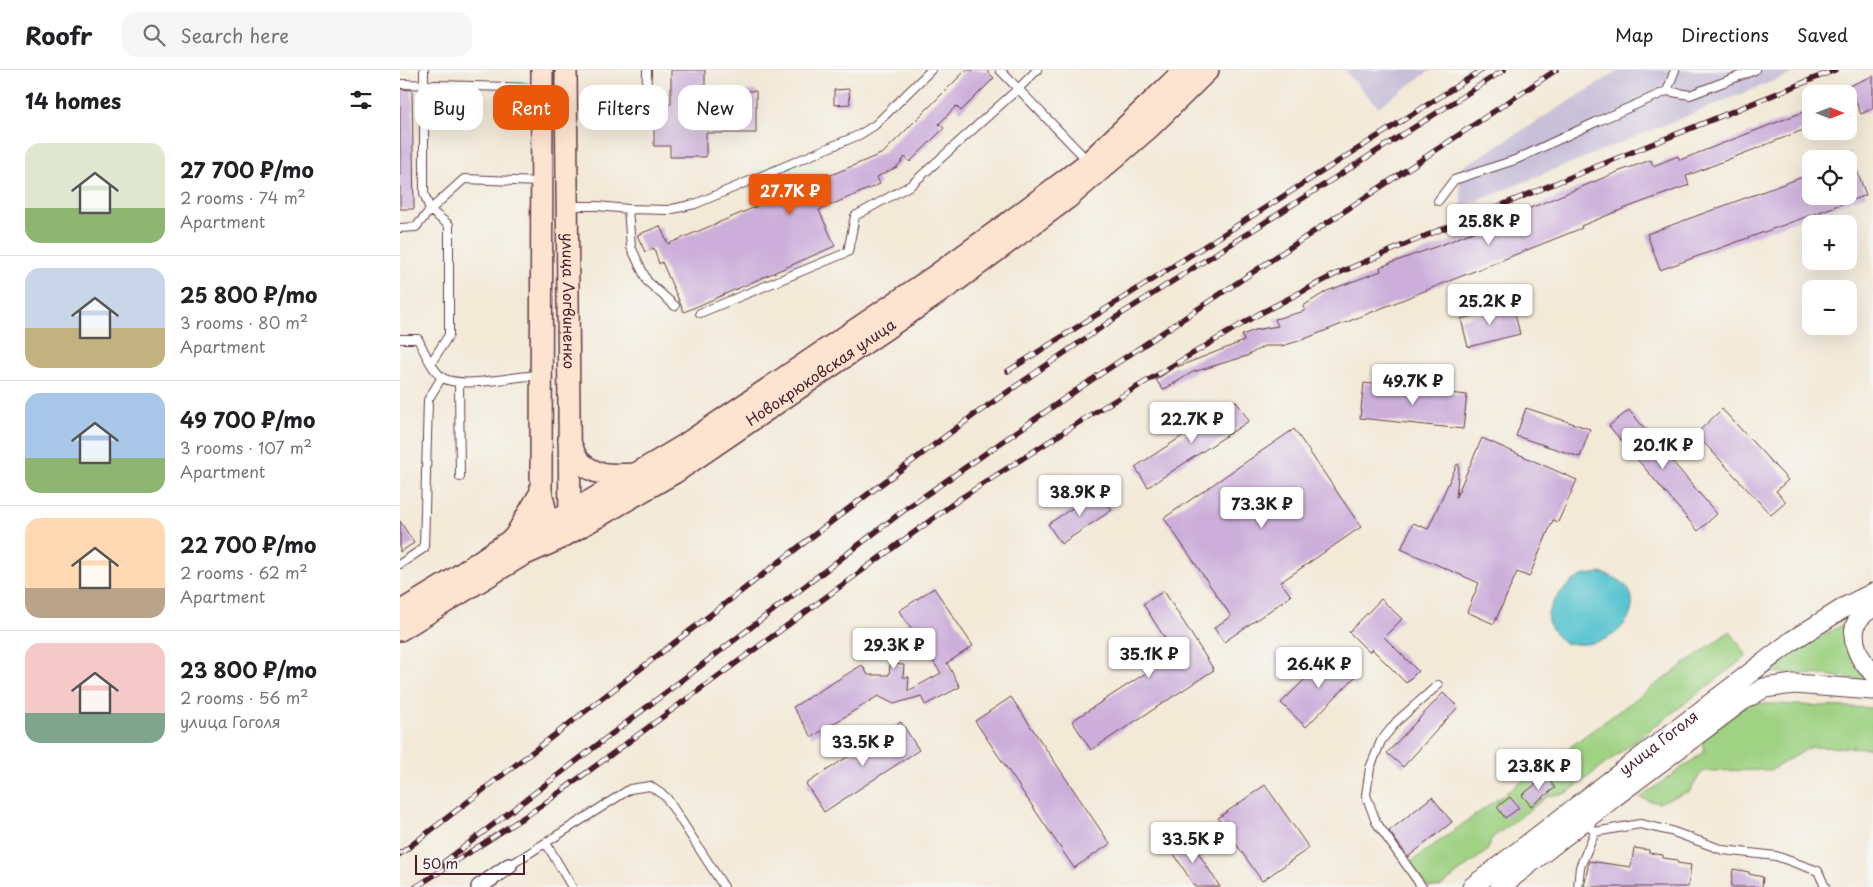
<!DOCTYPE html>
<meta charset="utf-8">
<style>
body{margin:0;font-family:"Playpen Sans",sans-serif;background:#f6f6f6;color:#202124;height:100vh;display:flex;flex-direction:column;font-size:19px;white-space:nowrap}
*{box-sizing:border-box;margin:0}
p{font-size:16px;color:#757577}
.icon{flex:none;width:28px;height:28px;fill:none;stroke:currentColor;stroke-width:2;stroke-linecap:round;stroke-linejoin:round}
.map{position:relative;flex:1;overflow:hidden}
.panel{display:flex;flex-direction:column;background:#fff;width:400px}
.panel>*{flex:none}
.guide{position:absolute;left:15px;top:15px;width:475px;height:45px;display:flex;gap:10px}
.needle{width:32px;rotate:90deg}
.buttons{position:absolute;left:1402px;top:15px;display:grid;gap:10px}
.buttons a{display:grid;place-items:center;width:55px;height:55px;border-radius:10px;background:#fff;box-shadow:0 5px 20px #0002;font-size:25px}
.scale{position:absolute;left:15px;bottom:12px;width:110px;box-sizing:border-box;padding-left:5px;border:2px solid #4a1f2b;border-top:0;font-size:14px;line-height:18px;white-space:nowrap;color:#4a1f2b;-webkit-text-stroke:4px #f6f6f2;paint-order:stroke}
.price{position:absolute;translate:-50% -42px;padding:0 11px;border-radius:5px;background:#fff;color:#222;font-size:16px;line-height:32px;filter:drop-shadow(0 1px 2px #0008)}
.price::after{content:'';position:absolute;left:50%;top:30px;width:15px;height:11px;margin-left:-8px;background:inherit;clip-path:polygon(0 0,100% 0,50% 100%)}
.price.selected{background:#ea580c;color:#fff}
ul{padding:0;list-style:none}
li{display:flex;align-items:center;gap:15px;height:125px;padding:0 25px}
li+li{border-top:1px solid #e0e0e0}
li span{display:grid;place-items:center;flex:none;width:140px;height:100px;border-radius:15px;color:#555}
li>.icon{margin-inline-start:auto}
span .icon{width:60px;height:60px;fill:#fffc;stroke-width:1}
li b{font-size:21px}
h2{display:flex;justify-content:space-between;align-items:center;height:60px;padding:0 25px;font-size:21px}
.pill{padding:0 18px;border-radius:15px;background:#fff;box-shadow:0 5px 20px #0002;font-size:18px;line-height:45px}
.pill.selected{background:#ea580c;color:#fff}
header{display:flex;align-items:center;gap:30px;box-sizing:border-box;height:70px;padding:0 25px;background:#fff;border-bottom:1px solid #e0e0e0}
header strong{font-size:24px}
nav{display:flex;gap:28px;margin-inline-start:auto;font-size:18px}
.search{width:350px;height:45px;background:#f6f6f6;display:flex;align-items:center;gap:12px;box-sizing:border-box;padding:0 18px;border-radius:15px;color:#757577;font-size:19px}
main{display:flex;flex:1;min-height:0}
.map>svg:first-child{display:block}
.industrial{fill:#c8bfd8}
.green{fill:#9fd283;stroke:#747857}
.water{fill:#58c4cf;stroke:#51727d}
.building{fill:#ccaeda}
.lines{fill:none;stroke-linecap:round;stroke-linejoin:round}
.service-casing{stroke:#633d45;stroke-width:10}
.minor-casing{stroke:#633d45;stroke-width:18}
.tertiary-casing{stroke:#633d45;stroke-width:21}
.secondary-casing{stroke:#633d45;stroke-width:24}
.service{stroke:#fff;stroke-width:8}
.minor{stroke:#fff;stroke-width:15}
.tertiary{stroke:#fff;stroke-width:19}
.secondary{stroke:#fde4d1;stroke-width:21}
.rail-casing{stroke:#4a1f2b;stroke-width:5.5}
.rail{stroke:#f6f6f2;stroke-width:4;stroke-dasharray:11;stroke-linecap:butt}
.labels{text-anchor:middle;stroke-width:4;stroke-linejoin:round;paint-order:stroke}
.street-label{font-size:15px;fill:#4a1f2b;stroke:#f6f6f2}
</style>
<header>
<strong>Roofr</strong>
<div class="search"><svg class="icon" aria-label="search" viewBox="0 0 24 24"><circle cx="10" cy="10" r="6"/><path d="M15 15l6 6"/></svg>Search here</div>
<nav><a>Map</a><a>Directions</a><a>Saved</a></nav>
</header>
<main>
<section class="panel">
<h2>14 homes<svg class="icon" aria-label="filters" viewBox="0 0 24 24"><path d="M4 7h16M4 17h16"/><circle cx="9" cy="7" r="2"/><circle cx="15" cy="17" r="2"/></svg></h2>
<ul>
<li><span style="background:linear-gradient(#dfe7d0 65%,#8fb573 0)"><svg class="icon" aria-label="home" viewBox="0 0 24 24"><path d="M3 11l9-7 9 7M6 9v11h12V9"/></svg></span><div><b>27 700 ₽/mo</b><p>2 rooms · 74 m²</p><p>Apartment</p></div></li>
<li><span style="background:linear-gradient(#c9d6e8 60%,#c2b280 0)"><svg class="icon" aria-label="home" viewBox="0 0 24 24"><path d="M3 11l9-7 9 7M6 9v11h12V9"/></svg></span><div><b>25 800 ₽/mo</b><p>3 rooms · 80 m²</p><p>Apartment</p></div></li>
<li><span style="background:linear-gradient(#a9c7e8 65%,#8fb573 0)"><svg class="icon" aria-label="home" viewBox="0 0 24 24"><path d="M3 11l9-7 9 7M6 9v11h12V9"/></svg></span><div><b>49 700 ₽/mo</b><p>3 rooms · 107 m²</p><p>Apartment</p></div></li>
<li><span style="background:linear-gradient(#ffd9b3 70%,#b9a48a 0)"><svg class="icon" aria-label="home" viewBox="0 0 24 24"><path d="M3 11l9-7 9 7M6 9v11h12V9"/></svg></span><div><b>22 700 ₽/mo</b><p>2 rooms · 62 m²</p><p>Apartment</p></div></li>
<li><span style="background:linear-gradient(#f6c9c9 70%,#7fa58c 0)"><svg class="icon" aria-label="home" viewBox="0 0 24 24"><path d="M3 11l9-7 9 7M6 9v11h12V9"/></svg></span><div><b>23 800 ₽/mo</b><p>2 rooms · 56 m²</p><p>улица Гоголя</p></div></li>
</ul>
</section>
<div class="map">
<svg width="1473" height="817" viewBox="0 0 1473 817">
<rect width="100%" height="100%" fill="#f6f6f2"/>
<filter id="ink" filterUnits="userSpaceOnUse"><feTurbulence type="fractalNoise" baseFrequency=".02" numOctaves="2"/><feDisplacementMap in="SourceGraphic" scale="10" xChannelSelector="R" yChannelSelector="G"/><feConvolveMatrix kernelMatrix="1 2 1 2 8 2 1 2 1" color-interpolation-filters="sRGB"/></filter>
<filter id="wash" filterUnits="userSpaceOnUse"><feTurbulence type="fractalNoise" baseFrequency=".0096" numOctaves="4" result="noise"/><feDisplacementMap in="SourceGraphic" scale="20" xChannelSelector="R" yChannelSelector="G"/><feGaussianBlur stdDeviation="1.12" result="paint"/><feColorMatrix in="noise" values="0 0 0 0 0 0 0 0 0 0 0 0 0 0 0 0 0 1.4 0 .05"/><feComposite in="paint" operator="in"/></filter>
<g filter="url(#wash)">
<rect width="100%" height="100%" fill="#f3e9d7"/>
<!-- industrial -->
<path class="industrial" d="M947,0H1031L978,37L945,1Z
M1220,0H1401L1062,137L1058,100Z"/>
<!-- green -->
<path class="green" d="M1442,555C1447,576 1454,592 1465,610L1423,605L1367,602L1407,575Z
M1330,561L1347,586L1167,723L1148,726L1092,768L1087,781L1040,817H1028L1009,793Z
M1350,633L1473,638V678L1411,677L1371,700L1306,701L1301,703L1290,721L1258,733L1240,728L1304,682L1301,666Z"/>
<!-- water -->
<path class="water" d="M1200,503C1259,515 1229,578 1176,574C1173,573 1168,574 1165,573C1160,571 1155,563 1152,559C1149,554 1147,551 1148,545C1149,532 1172,508 1185,505C1190,504 1195,504 1200,503Z"/>
<g id="blocks">
<!-- building -->
<path class="building" d="M271,0H305V21H356V63H306V87H270V76H254V50H258V34H271Z
M566,0H586L594,8L561,41L556,36L539,54L544,58L510,92L505,87L497,97L477,107L480,114L419,140L435,176L284,242L262,192L259,194L254,178L245,182L237,165L260,156L268,174L483,83Z
M1473,6V38L1461,44L1449,16Z
M0,19L12,20L14,139H0Z
M449,19L450,34L434,35V20Z
M1411,39V57L1286,106L1289,115L1223,139L1181,156L1182,158L902,270L882,276H864L847,286L793,302L763,320L756,310L776,296L777,297L844,271L842,265L855,260L878,256L875,249L905,241L903,236L927,221L981,201L980,197L1046,173L1220,101L1251,90L1253,96L1278,86L1280,90Z
M1450,82L1466,125L1260,200L1247,164L1411,104V126H1449V83Z
M1113,236L1120,264L1068,277L1061,249Z
M964,313L1067,325L1063,359L960,348Z
M836,331L849,351L748,417L735,397Z
M1126,338L1190,359L1180,387L1116,366Z
M1322,339L1388,410L1376,421L1386,432L1371,445L1296,364Z
M1229,340L1317,444L1298,461L1209,356Z
M894,359L961,457L881,512L891,526L824,572L814,558L831,546L764,448Z
M1082,368L1177,410L1158,452L1153,450L1129,507L1117,502L1094,554L1067,542L1079,513L1001,479L1013,453L1028,459L1057,394L1059,395L1056,427Z
M699,421L712,440L661,474L648,454Z
M0,451L14,473L0,482Z
M534,518L573,576L547,593L560,617L525,635L521,626L494,634L478,626L412,667L393,637L462,595L468,605H489L490,594L504,595L503,607H509L508,621L541,603L499,541Z
M764,521L814,600L691,680L672,651L775,584L743,534Z
M981,529L1002,549L984,567L1018,601L1006,613L972,579L969,582L949,562Z
M933,581L957,605L906,657L881,633Z
M1043,623L1058,637L1003,697L987,683Z
M611,627L710,774L674,798L575,651Z
M501,652L519,680L424,742L406,714Z
M1146,706L1155,718L1131,736L1122,725Z
M865,715L909,778L862,811L818,748Z
M1032,727L1052,752L1008,787L989,761Z
M1110,727L1119,738L1105,748L1097,737Z
M787,765L820,817H795L769,776Z
M1234,778L1249,780V783L1263,785V788L1278,790L1277,793L1291,795L1288,817H1184L1189,791L1231,797Z
M1333,799L1349,802V804L1363,807L1362,817H1331Z"/>
</g>
</g>
<g filter="url(#ink)">
<use href="#blocks" fill-opacity="0" stroke="#633d45" stroke-width="1"/>
<g class="lines">
<defs>
<path id="service" d="M24,0V123L30,140L49,155V265L31,293
M600,0L687,90
M2,14L140,18
M1267,21L1275,0
M246,46L247,0
M1038,131L1054,110L1115,90L1196,52L1267,21L1290,25L1355,0
M169,136H197L228,139L268,140L295,134L459,65L475,55L531,0
M228,139L231,177L247,211L275,236
M0,158L16,157L30,140L64,109L140,112
M300,243L448,182L455,146L511,115L619,18L637,0
M0,269H18C23,279 33,302 43,308C63,319 115,306 139,305
M59,313L60,407
M0,494L24,478L28,330L42,307
M1185,751L1195,762L1240,754L1271,761L1323,780L1376,786L1418,801L1425,817
M146,773L172,817
M109,796L230,719L250,716L266,727L324,817
M1022,817L976,752L966,725L970,698L981,671L997,651L1038,615
M1178,817L1180,797L1195,762"/>
<path id="minor" d="M79,817L109,796"/>
<g id="tertiary">
<path d="M1473,537C1466,542 1459,546 1456,554C1450,571 1460,592 1473,602"/>
<path id="s1" d="M1072,817L1393,570L1447,536L1473,523"/>
<path d="M1100,817L1213,728L1342,631L1364,618L1394,614L1473,620"/>
</g>
<g id="secondary">
<path d="M142,0L141,422L149,455L156,468"/>
<path id="s2" d="M166,0L170,455"/>
<path d="M169,370C172,376 174,384 178,389C192,407 214,405 234,404"/>
<path d="M114,468L141,422"/>
<path d="M0,542L51,511L114,468L149,455L283,376L535,206L615,148L689,92L785,0"/>
<path id="s3" d="M0,560L121,486L157,470L274,403L556,211L669,127L750,57L808,0"/>
</g>
</defs>
<!-- service casing -->
<use href="#service" class="service-casing"/>
<!-- minor casing -->
<use href="#minor" class="minor-casing"/>
<!-- tertiary casing -->
<use href="#tertiary" class="tertiary-casing"/>
<!-- secondary casing -->
<use href="#secondary" class="secondary-casing"/>
<!-- service -->
<use href="#service" class="service"/>
<!-- minor -->
<use href="#minor" class="minor"/>
<!-- tertiary -->
<use href="#tertiary" class="tertiary"/>
<!-- secondary -->
<use href="#secondary" class="secondary"/>
<defs>
<path id="rail" d="M608,301L1082,0
M0,784L444,442L574,345L718,246L1104,0
M43,793L507,438L684,315L1156,0
M16,817L141,736L561,428L692,344L857,245L934,205L1025,166L1435,0"/>
</defs>
<!-- rail casing -->
<use href="#rail" class="rail-casing"/>
<!-- rail -->
<use href="#rail" class="rail"/>
</g>
</g>
<g class="labels">
<!-- street labels -->
<g class="street-label">
<text dy="5" stroke="none"><textPath href="#s2" startOffset="231">улица Логвиненко</textPath></text>
<text dy="5" stroke="none"><textPath href="#s3" startOffset="494">Новокрюковская улица</textPath></text>
<text dy="5" stroke="none"><textPath href="#s1" startOffset="236">улица Гоголя</textPath></text>
</g>
</g>
</svg>
<div class="buttons">
<a><svg class="needle" viewBox="-14 -14 28 28"><path d="M0-13l5 13h-10z" fill="#e53935"/><path d="M0 13l5-13h-10z" fill="#757577"/></svg></a>
<a><svg class="icon" aria-label="locate" viewBox="0 0 24 24"><circle cx="12" cy="12" r="6"/><path d="M12 2v4M12 18v4M2 12h4M18 12h4"/></svg></a>
<a>+</a>
<a>−</a>
</div>
<div class="scale">50 m</div>
<b class="price selected" style="left:390px;top:146px">27.7K ₽</b>
<b class="price" style="left:1089px;top:176px">25.8K ₽</b>
<b class="price" style="left:1090px;top:256px">25.2K ₽</b>
<b class="price" style="left:1013px;top:336px">49.7K ₽</b>
<b class="price" style="left:792px;top:374px">22.7K ₽</b>
<b class="price" style="left:1263px;top:400px">20.1K ₽</b>
<b class="price" style="left:680px;top:447px">38.9K ₽</b>
<b class="price" style="left:862px;top:459px">73.3K ₽</b>
<b class="price" style="left:494px;top:600px">29.3K ₽</b>
<b class="price" style="left:749px;top:609px">35.1K ₽</b>
<b class="price" style="left:919px;top:619px">26.4K ₽</b>
<b class="price" style="left:463px;top:697px">33.5K ₽</b>
<b class="price" style="left:1139px;top:721px">23.8K ₽</b>
<b class="price" style="left:793px;top:794px">33.5K ₽</b>
<div class="guide">
<a class="pill">Buy</a>
<a class="pill selected">Rent</a>
<a class="pill">Filters</a>
<a class="pill">New</a>
</div>
</div>
</main>
